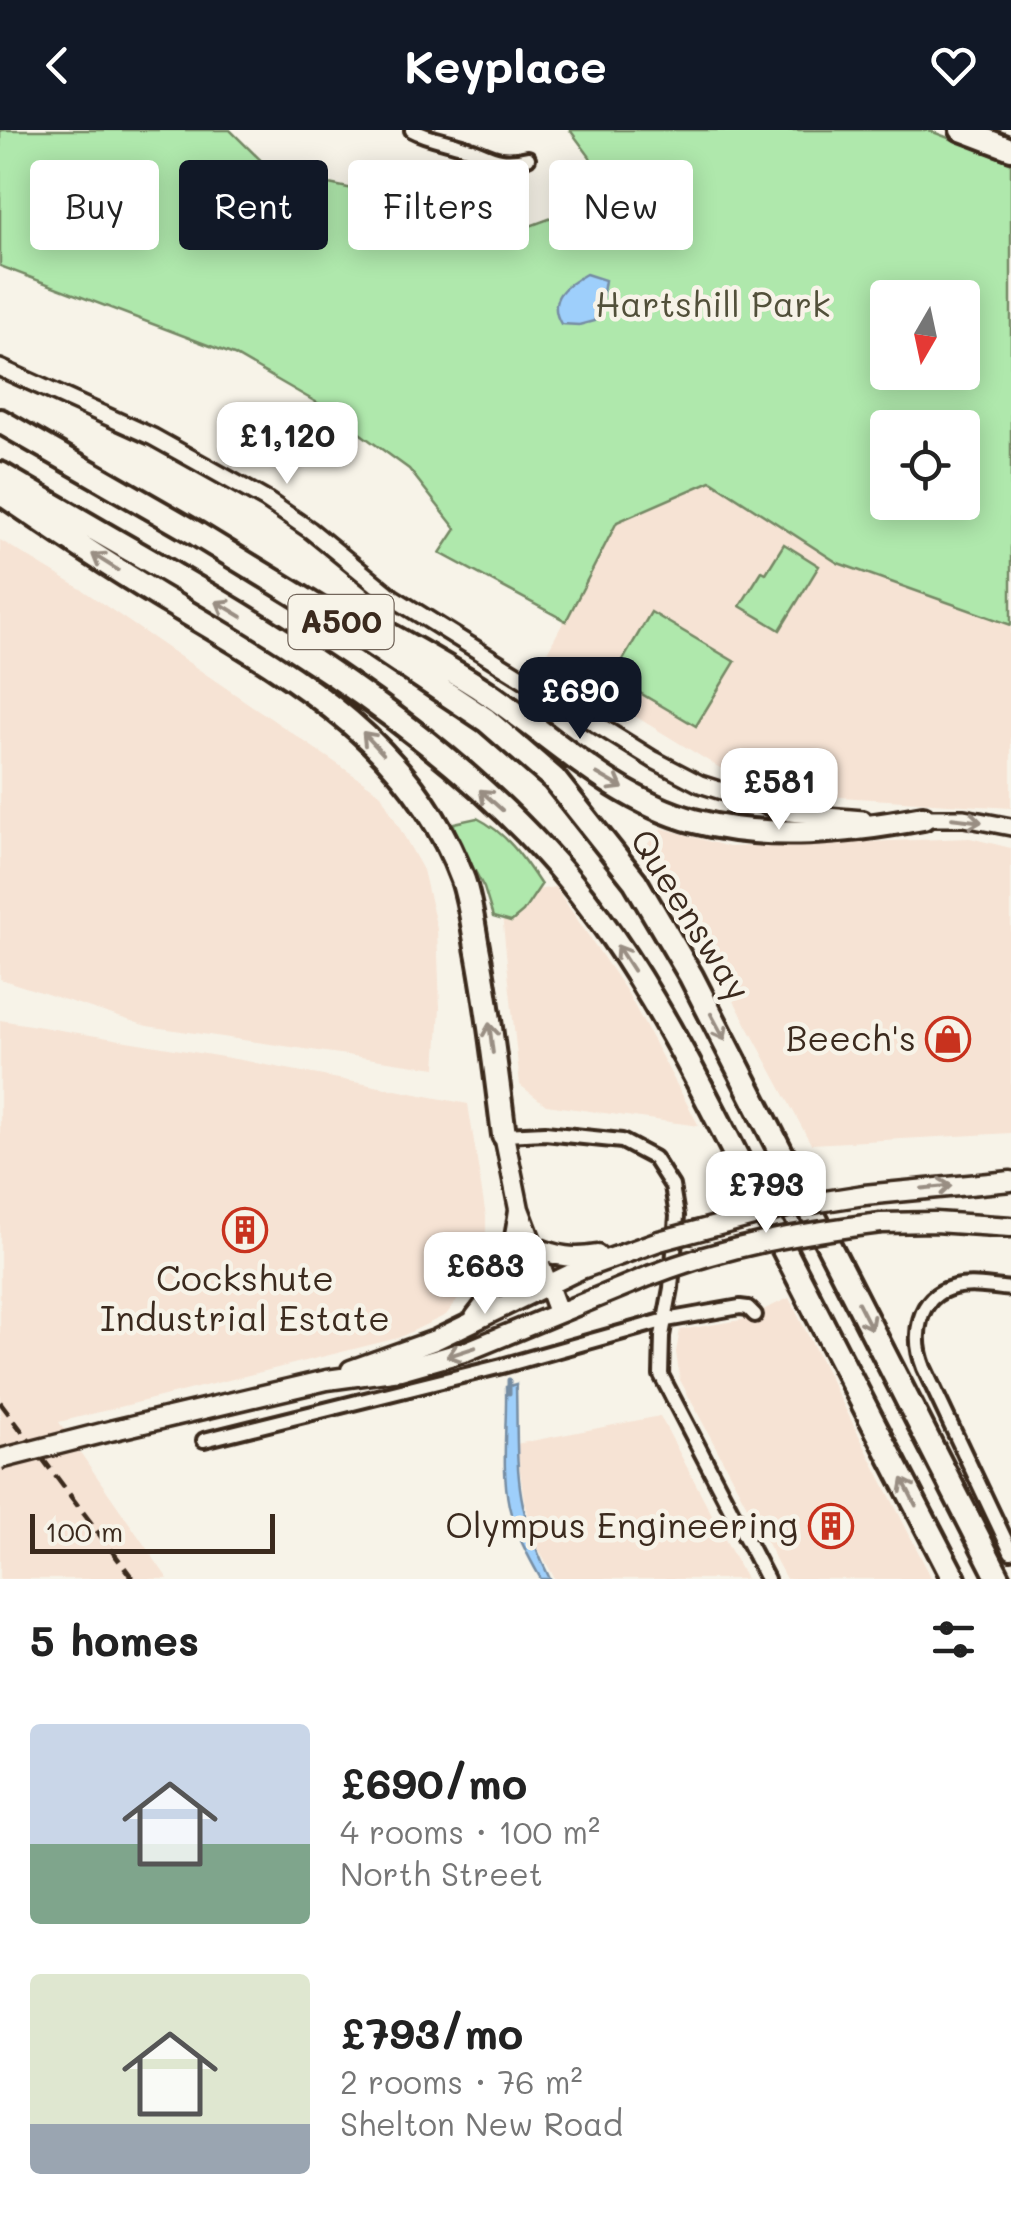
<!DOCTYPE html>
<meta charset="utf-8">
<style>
body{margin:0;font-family:Mali,sans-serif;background:#f2f2f2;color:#222;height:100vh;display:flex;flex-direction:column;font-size:38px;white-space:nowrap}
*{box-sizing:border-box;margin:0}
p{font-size:32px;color:#767676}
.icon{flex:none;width:55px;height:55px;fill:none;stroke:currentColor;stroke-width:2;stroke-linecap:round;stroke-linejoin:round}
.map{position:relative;height:1449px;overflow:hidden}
.drawer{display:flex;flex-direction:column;background:#fff;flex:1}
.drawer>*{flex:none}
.hud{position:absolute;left:30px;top:30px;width:952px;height:90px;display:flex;gap:20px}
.needle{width:65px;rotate:189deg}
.fabs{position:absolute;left:870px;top:150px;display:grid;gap:20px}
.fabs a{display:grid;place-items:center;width:110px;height:110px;border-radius:10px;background:#fff;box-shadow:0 5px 25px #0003;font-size:50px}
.scale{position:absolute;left:30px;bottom:25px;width:245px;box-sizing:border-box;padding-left:10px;border:5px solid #3b2a1e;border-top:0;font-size:28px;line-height:35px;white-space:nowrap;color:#3b2a1e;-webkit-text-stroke:8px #f7f3e8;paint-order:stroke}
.price{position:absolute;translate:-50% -85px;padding:0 22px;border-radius:20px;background:#fff;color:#222;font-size:32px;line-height:65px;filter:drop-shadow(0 2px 5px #0008)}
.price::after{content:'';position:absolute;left:50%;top:60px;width:30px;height:22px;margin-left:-15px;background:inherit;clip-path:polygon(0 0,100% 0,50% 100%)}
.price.current{background:#111827;color:#fff}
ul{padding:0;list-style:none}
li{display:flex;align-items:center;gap:30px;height:250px;padding:0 30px}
li span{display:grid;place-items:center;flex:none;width:280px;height:200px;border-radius:10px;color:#555}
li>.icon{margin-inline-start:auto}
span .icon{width:120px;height:120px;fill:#fffc;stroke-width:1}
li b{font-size:42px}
h2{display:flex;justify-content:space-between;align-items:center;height:120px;padding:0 30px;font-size:42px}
.pill{padding:0 35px;border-radius:10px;background:#fff;box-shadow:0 5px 25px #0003;font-size:35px;line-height:90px}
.pill.current{background:#111827;color:#fff}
header{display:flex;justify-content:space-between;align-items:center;height:130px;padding:0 30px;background:#111827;color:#fff;font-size:45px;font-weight:800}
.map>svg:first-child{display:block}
.built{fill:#f6e3d4}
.green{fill:#afe8ac;stroke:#758965;stroke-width:2.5;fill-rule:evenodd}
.water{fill:#9ecffb;stroke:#768da3;stroke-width:2.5}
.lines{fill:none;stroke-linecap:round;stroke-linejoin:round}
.stream{stroke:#768da3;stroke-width:5}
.minor-casing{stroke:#3b2a1e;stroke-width:20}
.tertiary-casing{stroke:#3b2a1e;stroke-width:22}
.secondary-casing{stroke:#3b2a1e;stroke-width:25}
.primary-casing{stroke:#3b2a1e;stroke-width:28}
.trunk-casing{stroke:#3b2a1e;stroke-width:30}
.minor{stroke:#f7f3e8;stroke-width:12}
.tertiary{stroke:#f7f3e8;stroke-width:15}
.secondary{stroke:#f7f3e8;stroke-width:18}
.primary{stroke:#f7f3e8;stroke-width:20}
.trunk{stroke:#f7f3e8;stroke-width:22}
.rail{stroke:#3b2a1e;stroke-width:5;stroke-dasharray:15 8;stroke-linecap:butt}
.secondary-bridge-casing{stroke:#3b2a1e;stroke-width:25;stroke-linecap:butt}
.secondary-bridge{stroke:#f7f3e8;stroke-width:18}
.oneway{stroke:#998e83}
.labels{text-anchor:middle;stroke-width:9;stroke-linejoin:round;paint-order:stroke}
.shield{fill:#f7f3e8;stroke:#73665b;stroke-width:2.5}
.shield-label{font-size:32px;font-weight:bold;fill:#3b2a1e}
.park-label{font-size:35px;fill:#52503a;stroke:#f7f3e8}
.street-label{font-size:35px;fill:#3b2a1e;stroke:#f7f3e8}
.poi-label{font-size:35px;fill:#3b2a1e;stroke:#f7f3e8;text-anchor:end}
</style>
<header><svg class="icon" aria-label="back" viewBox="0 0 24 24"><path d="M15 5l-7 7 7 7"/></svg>Keyplace<svg class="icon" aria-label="heart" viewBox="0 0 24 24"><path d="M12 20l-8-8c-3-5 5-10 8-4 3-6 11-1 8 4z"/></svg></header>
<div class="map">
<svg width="1011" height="1449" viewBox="0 0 1011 1449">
<rect width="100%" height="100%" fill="#f7f3e8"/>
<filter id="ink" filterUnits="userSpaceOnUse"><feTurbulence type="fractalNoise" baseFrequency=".01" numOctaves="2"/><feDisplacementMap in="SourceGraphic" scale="20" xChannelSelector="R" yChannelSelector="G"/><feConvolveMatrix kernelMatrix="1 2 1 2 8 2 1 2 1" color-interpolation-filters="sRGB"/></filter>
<g filter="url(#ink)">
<!-- built -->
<path class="built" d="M711,351L838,433L1011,495V678L810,665L738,649L543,530L617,392Z
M0,410L81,459L380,663L423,740L437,799L440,878L436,938L147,896L0,849Z
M662,698L729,717L970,708L1011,718V1003L811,1014L711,828L642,720Z
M555,757L627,862L699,996L546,975L520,955L500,766Z
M0,890L241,930L468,974L486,1087V1107L474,1148L446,1185L398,1208L59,1292L168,1449H0Z
M789,1168L932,1449H786L680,1250L676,1222L680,1200L741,1190Z
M660,1286L746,1449H555L536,1414L524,1369L516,1314Z"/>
<!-- green -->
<path class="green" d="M0,0H230L290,59L329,54L530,96L560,85L596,44L590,27L570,0H928L1011,32V495L838,433L711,351L617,392L566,491L440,423L456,399L409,339L321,275L234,225L0,136ZM888,168H962V242H888ZM888,298H962V372H888Z
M784,414L819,436L780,500L740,476L762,441L766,443Z
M651,482L735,532L696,596L613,547Z
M477,688C507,703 523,728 541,755L523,782L511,792L493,787L484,758L455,703L454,693Z"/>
<!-- water -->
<path class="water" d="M586,144L605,150L602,170L594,191L579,195L561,194C546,168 566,155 586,144Z
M516,1254C518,1336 512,1373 550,1449H541C528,1426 515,1402 509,1376C501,1338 507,1295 506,1257Z"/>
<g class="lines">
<!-- stream -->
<path class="stream" d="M509,1250V1263"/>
<defs>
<path id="minor" d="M412,0C427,8 442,10 458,15C488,23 494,36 528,28
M491,60L496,31
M504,1005L545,1003L622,1011L654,1028L672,1056L677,1086L671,1158L662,1206L661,1245L767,1449
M1011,1159C992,1157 972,1153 954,1157C916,1166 912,1208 924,1238L1011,1422
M204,1310L502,1236L666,1190L740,1177L748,1178L755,1185"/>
<path id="tertiary" d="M0,238L153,307L266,370L310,400L392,467L654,630L700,654L790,683L863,689
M916,688H964L1011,697"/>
<path id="secondary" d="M504,1005L519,1079L558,1182
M864,1065L1011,1051
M881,1093L935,1092L1011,1097
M535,1117C557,1127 574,1129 597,1125
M475,1187C507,1147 512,1130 519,1080
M351,1240L435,1210L581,1139L659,1111
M114,1300L327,1250L400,1240L467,1221L649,1146"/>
<path id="primary" d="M961,0L1011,19"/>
<path id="trunk" d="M0,291L197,404L326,483L486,590L554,649L635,751L691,846L999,1449
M0,344C189,456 393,557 544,721C636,820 696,947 757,1067C822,1194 888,1322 954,1449
M0,362C52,398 105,433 159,466C281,539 410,606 463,750C470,771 473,795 477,817C489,879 496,942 504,1005
M373,496C411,517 450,538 486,562C553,607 613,669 694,691C769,711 848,702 923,688"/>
</defs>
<!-- minor casing -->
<use href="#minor" class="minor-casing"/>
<!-- tertiary casing -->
<use href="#tertiary" class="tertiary-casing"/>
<!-- secondary casing -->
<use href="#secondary" class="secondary-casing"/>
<!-- primary casing -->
<use href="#primary" class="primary-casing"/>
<!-- trunk casing -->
<use href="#trunk" class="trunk-casing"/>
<!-- minor -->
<use href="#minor" class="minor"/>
<!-- tertiary -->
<use href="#tertiary" class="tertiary"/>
<!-- secondary -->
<use href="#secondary" class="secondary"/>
<!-- primary -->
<use href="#primary" class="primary"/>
<!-- trunk -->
<use href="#trunk" class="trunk"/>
<!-- rail -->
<path class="rail" d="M0,1272L133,1449"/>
<defs>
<path id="secondary-bridge" d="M659,1111L787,1077L864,1065
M649,1146C725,1116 800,1103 881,1093
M0,1329L114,1300"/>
</defs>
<!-- secondary-bridge casing -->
<use href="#secondary-bridge" class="secondary-bridge-casing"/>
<!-- secondary-bridge -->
<use href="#secondary-bridge" class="secondary-bridge"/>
</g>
<!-- one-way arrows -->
<defs><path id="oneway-shaft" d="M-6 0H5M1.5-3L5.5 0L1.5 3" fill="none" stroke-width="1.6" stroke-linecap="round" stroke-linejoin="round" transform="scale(2.5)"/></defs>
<g class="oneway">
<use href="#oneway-shaft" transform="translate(105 432) rotate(-148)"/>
<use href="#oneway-shaft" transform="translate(229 479) rotate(-149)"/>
<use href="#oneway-shaft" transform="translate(373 613) rotate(-133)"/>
<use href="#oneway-shaft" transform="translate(610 651) rotate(30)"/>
<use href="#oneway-shaft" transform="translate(491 670) rotate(-138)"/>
<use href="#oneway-shaft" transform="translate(967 690) rotate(7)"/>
<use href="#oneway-shaft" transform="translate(625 828) rotate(-123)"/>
<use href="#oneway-shaft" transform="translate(718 897) rotate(62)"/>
<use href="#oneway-shaft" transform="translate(491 908) rotate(-97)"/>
<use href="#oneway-shaft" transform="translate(937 1057) rotate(-6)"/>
<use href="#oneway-shaft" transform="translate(865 1186) rotate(63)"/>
<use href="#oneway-shaft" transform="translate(461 1222) rotate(162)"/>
<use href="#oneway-shaft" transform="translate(909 1362) rotate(-117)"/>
</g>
</g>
<!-- icons -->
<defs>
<symbol id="shop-ring" viewBox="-11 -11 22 22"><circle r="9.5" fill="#f7f3e8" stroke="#c8321e" stroke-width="1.5"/><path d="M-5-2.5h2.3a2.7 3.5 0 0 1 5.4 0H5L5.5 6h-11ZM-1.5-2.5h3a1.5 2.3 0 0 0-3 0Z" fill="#c8321e"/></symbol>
<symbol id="building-ring" viewBox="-11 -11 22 22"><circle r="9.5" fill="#f7f3e8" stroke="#c8321e" stroke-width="1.5"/><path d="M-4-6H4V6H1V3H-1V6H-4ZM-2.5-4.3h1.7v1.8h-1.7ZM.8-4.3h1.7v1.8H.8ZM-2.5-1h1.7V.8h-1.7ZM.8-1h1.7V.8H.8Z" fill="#c8321e"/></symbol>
</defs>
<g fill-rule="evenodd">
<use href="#shop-ring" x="923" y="884" width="50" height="50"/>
<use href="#building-ring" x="220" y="1075" width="50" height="50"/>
<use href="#building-ring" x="806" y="1371" width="50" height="50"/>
</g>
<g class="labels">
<!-- shield labels -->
<rect class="shield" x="288.5" y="465" width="105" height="54" rx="8"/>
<g class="shield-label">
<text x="341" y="503">A500</text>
</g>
<!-- park labels -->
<g class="park-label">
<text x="713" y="187">Hartshill Park</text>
</g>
<!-- street labels -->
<g class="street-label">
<text transform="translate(690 785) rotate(58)" y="12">Queensway</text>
</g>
<!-- poi labels -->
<g class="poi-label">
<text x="916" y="921">Beech's</text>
<text x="245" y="1161" text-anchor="middle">Cockshute<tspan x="245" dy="40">Industrial Estate</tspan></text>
<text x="798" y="1408">Olympus Engineering</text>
</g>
</g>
</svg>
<div class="fabs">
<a><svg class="needle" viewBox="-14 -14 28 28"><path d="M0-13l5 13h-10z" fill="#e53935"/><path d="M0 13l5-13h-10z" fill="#767676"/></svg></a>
<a><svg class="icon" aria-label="locate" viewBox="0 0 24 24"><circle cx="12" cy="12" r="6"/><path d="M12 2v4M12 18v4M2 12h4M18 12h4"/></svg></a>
</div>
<div class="scale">100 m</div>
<b class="price" style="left:287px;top:357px">£1,120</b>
<b class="price current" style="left:580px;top:612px">£690</b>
<b class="price" style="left:779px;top:703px">£581</b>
<b class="price" style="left:766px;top:1106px">£793</b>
<b class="price" style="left:485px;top:1187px">£683</b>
<div class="hud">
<a class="pill">Buy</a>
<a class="pill current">Rent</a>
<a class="pill">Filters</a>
<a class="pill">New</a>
</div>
</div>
<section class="drawer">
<h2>5 homes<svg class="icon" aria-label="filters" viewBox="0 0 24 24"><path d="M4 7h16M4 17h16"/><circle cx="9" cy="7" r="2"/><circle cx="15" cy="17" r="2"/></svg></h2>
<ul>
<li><span style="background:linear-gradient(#c9d6e8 60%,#7fa58c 0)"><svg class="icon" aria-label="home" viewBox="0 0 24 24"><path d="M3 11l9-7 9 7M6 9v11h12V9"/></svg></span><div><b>£690/mo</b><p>4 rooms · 100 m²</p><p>North Street</p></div></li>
<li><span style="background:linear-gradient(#dfe7d0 75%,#9aa5b1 0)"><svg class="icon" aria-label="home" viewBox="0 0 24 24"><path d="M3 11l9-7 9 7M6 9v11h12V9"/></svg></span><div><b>£793/mo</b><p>2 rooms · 76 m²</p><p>Shelton New Road</p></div></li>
</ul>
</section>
